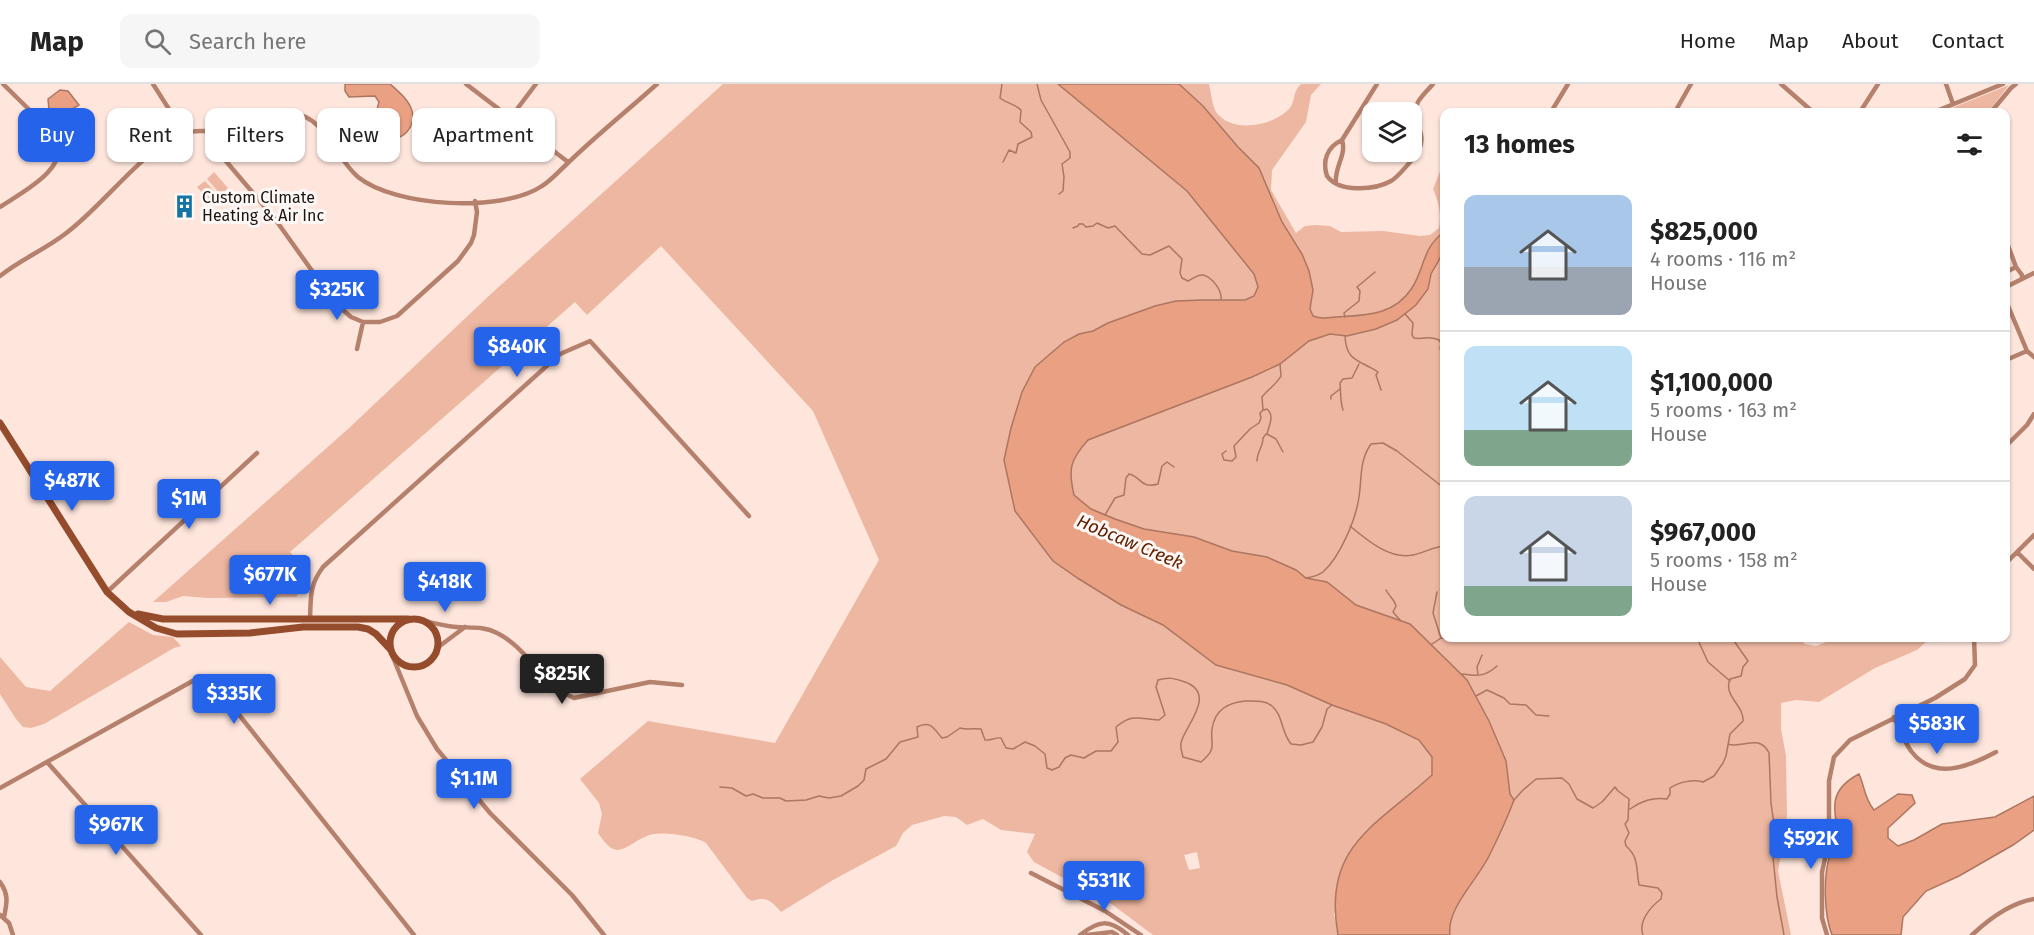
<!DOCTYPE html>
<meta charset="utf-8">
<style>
body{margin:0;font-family:"Fira Sans",sans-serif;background:#f6f6f6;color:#222;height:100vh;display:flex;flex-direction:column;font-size:22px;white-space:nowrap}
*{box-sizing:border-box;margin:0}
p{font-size:20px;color:#767676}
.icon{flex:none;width:33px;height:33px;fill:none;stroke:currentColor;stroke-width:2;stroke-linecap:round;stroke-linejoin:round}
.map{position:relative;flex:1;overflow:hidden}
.details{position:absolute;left:1440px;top:24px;width:570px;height:534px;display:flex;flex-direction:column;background:#fff;border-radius:12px;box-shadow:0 2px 4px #0004}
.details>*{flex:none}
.banner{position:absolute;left:18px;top:24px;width:570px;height:54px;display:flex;gap:12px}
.tools{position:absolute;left:1362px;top:18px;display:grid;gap:12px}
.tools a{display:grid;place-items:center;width:60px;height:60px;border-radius:12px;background:#fff;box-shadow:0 2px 4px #0004;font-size:30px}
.price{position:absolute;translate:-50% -51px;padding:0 14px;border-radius:6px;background:#2563eb;color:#fff;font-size:20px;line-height:39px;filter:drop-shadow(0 2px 3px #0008)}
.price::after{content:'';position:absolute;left:50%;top:36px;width:18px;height:14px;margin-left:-9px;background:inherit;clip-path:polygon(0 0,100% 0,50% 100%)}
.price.on{background:#222;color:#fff}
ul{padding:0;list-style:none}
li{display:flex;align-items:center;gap:18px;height:150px;padding:0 24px}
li+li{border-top:2px solid #e0e0e0}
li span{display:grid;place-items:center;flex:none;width:168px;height:120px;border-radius:12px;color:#555}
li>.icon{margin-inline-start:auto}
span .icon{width:72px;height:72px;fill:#fffc;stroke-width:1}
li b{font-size:26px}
h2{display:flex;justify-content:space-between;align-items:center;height:72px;padding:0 24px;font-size:26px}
.pill{padding:0 21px;border-radius:12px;background:#fff;box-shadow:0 2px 4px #0004;font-size:21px;line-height:54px}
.pill.on{background:#2563eb;color:#fff}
header{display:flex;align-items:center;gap:36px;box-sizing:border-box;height:84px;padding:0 30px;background:#fff;border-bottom:2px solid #e0e0e0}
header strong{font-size:28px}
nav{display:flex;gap:33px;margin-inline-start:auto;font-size:21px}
.search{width:420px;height:54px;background:#f6f6f6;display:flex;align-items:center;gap:15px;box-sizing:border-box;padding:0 21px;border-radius:12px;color:#767676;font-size:22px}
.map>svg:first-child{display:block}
.green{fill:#edb7a1;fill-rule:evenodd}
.water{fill:#eaa082;stroke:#ac7660;stroke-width:1.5}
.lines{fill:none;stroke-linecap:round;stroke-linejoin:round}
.stream{stroke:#ac7660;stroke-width:1.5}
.street{stroke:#b5816c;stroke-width:4.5}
.secondary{stroke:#954c2d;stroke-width:7}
.labels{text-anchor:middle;stroke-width:6;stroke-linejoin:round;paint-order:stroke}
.poi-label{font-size:16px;fill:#1a130f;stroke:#fdf8f6;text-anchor:start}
.water-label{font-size:18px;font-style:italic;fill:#612000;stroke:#fdf8f6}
</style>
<header>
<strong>Map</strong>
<div class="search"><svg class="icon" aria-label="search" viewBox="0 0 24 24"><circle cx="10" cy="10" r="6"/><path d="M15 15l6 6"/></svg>Search here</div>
<nav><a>Home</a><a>Map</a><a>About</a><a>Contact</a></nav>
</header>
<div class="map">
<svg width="2034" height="851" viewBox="0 0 2034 851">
<rect width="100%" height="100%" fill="#fee6dd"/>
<!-- green -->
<path class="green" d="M723,0H1058L1187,107L1254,190L1258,203L1254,212L1245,216H1202L1176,217L1155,222L1108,239L1093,247L1079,250L1064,258L1035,282L1022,308L1015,427L1053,477L1121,521L1163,541L1216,581L1287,601L1332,621L1386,640L1419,656L1432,673V691L1404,716L1334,830L1338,851H1153L1113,821L1034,778L1027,768L1035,750L1001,746L983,735L967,741L956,733L944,732L912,741L903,749L896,762L833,796L781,828C771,817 767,812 752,817L747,814L706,759C695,752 659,746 647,752C623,762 618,779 598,749L602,730L599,719L580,695L648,637L775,659L879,476L813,327L661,162L587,231L575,218L290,468L304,485L297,513L208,514L183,512L166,518H153L348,345L493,208ZM1197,768L1200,784L1189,786L1184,771Z
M1179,0H1209C1211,8 1212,21 1216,28C1232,50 1273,42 1289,25C1296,17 1292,8 1301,0H1321L1311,11L1306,38L1272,86L1271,106L1296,149L1305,142L1315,141L1330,142L1341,148L1383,147L1420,152L1430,151L1439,144C1441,129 1439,119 1433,105L1444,77V148C1422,164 1425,184 1412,204C1394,232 1365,231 1336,233C1327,234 1321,235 1313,232L1310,225L1313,206L1302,170L1282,138L1259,84L1238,63L1203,22Z
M2009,1L1988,28H1942Z
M214,88L228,104L221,111L207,95Z
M205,97L219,112L211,119L197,103Z
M1444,167V554H1798L1805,560L1816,562L1836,554H1879L1927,557L1917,566L1875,584L1819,618L1796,616L1781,619V645L1786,672L1787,732L1778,787L1791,851H1450L1448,842L1510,710L1506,677L1489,637L1467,596L1410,540L1356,521L1327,498L1306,494L1296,486L1267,473L1232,467L1194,453L1144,445L1115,435L1091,425L1074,411C1068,384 1070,377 1088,356L1280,280L1309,257L1330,250L1347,252L1416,221L1428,205L1431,190Z
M129,538L153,551L173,553L181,562L174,564L44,640L31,644L23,643L16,635L0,610V573L26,603L50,607Z"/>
<!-- water -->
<path class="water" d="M345,0H390C398,7 409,16 412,27C416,42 403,59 387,52L383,46V37L376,29L379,18L375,12L349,13L345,7Z
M1058,0H1179L1203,22L1238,63L1259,84L1282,138L1302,170L1309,187L1313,206L1310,225L1313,232C1322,235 1327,234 1336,233C1365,231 1394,232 1412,204C1425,184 1422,164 1444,148V167L1431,190L1428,205L1416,221L1397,236L1376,245L1347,252L1330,250L1309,257L1280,280L1252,293L1088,356C1070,376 1068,385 1074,411L1091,425L1115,435L1144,445L1194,453L1232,467L1267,473L1296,486L1306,494L1327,498L1356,521L1410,540L1467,596L1489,637L1506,677L1510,710L1514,716C1507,735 1498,754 1489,772C1478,795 1446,825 1450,851H1338C1322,762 1376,742 1432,691V673L1419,656L1386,640L1332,621L1287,601L1216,581L1163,541L1121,521L1079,495L1053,477L1015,427L1004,376L1011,344L1022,308L1035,283L1064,258L1079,250L1093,247L1108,239L1155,222L1176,217L1202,216H1245L1254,212L1258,203L1254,190L1187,107Z
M60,6L68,7L79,21L57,34L49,26L48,15Z
M1859,690C1865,703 1864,714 1874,726L1898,710L1912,711L1915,719L1888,744V754L1898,762L1914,756L1942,740L1995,733L2034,712V746L2013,761L1959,792L1926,807L1903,833L1901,851H1832C1824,831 1823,792 1830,771C1832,766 1837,760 1840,755C1833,725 1828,706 1859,690Z"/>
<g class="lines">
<!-- stream -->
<path class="stream" d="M1002,0L1000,14C1007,20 1014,19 1021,26L1020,38L1031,48L1032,53L1018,60L1016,69L1009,66L1003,78
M1037,0L1041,16L1070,68V74L1062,80L1064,93L1063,107L1059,110
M1073,144L1078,142L1079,140H1083L1086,143L1093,142L1097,139L1108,144L1115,142L1142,170L1150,171L1169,162L1182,175L1180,189L1182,194L1188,197C1192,195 1198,190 1203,191C1212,193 1222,206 1221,215
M1405,230L1413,239L1412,251L1414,254C1425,256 1426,251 1439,256L1441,259L1440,265
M1345,233L1344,229L1359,217L1360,207L1357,203L1375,188
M1345,252C1346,278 1360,276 1378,288L1376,291L1381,306
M1331,315V312L1340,305
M1264,326L1267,325C1275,332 1269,341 1267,350L1276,355L1283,368
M1343,326C1340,317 1341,309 1340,299L1343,295L1352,294L1359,280
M1226,367L1222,370L1224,376L1232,377L1236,373L1234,362L1250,345L1259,339L1261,334L1260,329L1263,326L1262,313C1268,305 1276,301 1281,292L1280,280
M1257,377C1257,368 1263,363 1263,354L1266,350
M1105,431L1115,414L1124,411L1126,394L1129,390C1142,393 1140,405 1158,400L1162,382L1167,378L1174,383
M1350,442C1367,456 1390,476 1413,471C1424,469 1433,463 1444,462
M1306,494C1312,493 1319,491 1323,488C1340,473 1356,435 1359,413C1362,394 1359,377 1371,360L1383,359L1397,367L1444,404
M1386,506C1389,512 1395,516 1396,522L1393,528L1400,536
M1441,554L1454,556L1465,554
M1697,554L1708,578L1730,597
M1619,555L1620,554
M1432,560L1441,554L1433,529L1437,508
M1462,590C1477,592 1485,593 1497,582
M1478,591L1477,583L1482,571
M1476,612L1487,606L1504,614L1510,620L1526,621L1536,631L1549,632
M1728,660C1743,665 1759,649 1769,669L1771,719L1775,748L1772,763L1777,813L1784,851
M720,703L732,704L746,712L753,710L763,714H780L786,717L806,716L819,712L829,714L841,712L858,702L864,696L866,685L886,675L900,658L918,653L917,643C931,636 934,645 942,654L947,653L960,644C968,646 974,644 981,645L985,656C991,657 995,653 1001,654L1006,664L1013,665L1025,658L1035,662L1045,670L1047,684L1052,686L1059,683L1065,674L1071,671L1084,674L1096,667H1111L1118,658L1116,643C1133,629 1139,635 1159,636L1165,631L1156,603L1158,596C1168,593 1175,594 1185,598C1218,610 1184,643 1181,659C1180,664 1182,668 1183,673L1201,678C1218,664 1210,661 1212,645C1215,625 1228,619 1245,617C1255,617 1265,616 1272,622C1283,631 1281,648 1291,660L1301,661L1313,658L1322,643L1327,625L1332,621
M1514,716L1523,706L1536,695L1562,694L1569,700L1577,715L1593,724L1602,718L1615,703L1618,707L1629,715L1628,736L1625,740L1629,749L1625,757L1626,762C1639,773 1636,785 1639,801L1658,804L1662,809L1661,815C1650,823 1638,838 1643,851
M1630,725C1642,717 1652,713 1667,715L1670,710V704C1679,698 1693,695 1703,698L1714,692L1723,679L1726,672L1730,650L1743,637C1744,621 1723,612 1730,595L1741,592L1743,583L1748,577L1732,554"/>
<!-- street -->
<path class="street" d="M153,0L174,33L179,51
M466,0L568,78
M1377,0L1342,56C1327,63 1322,77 1327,92C1339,109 1375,106 1391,97C1397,94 1416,72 1419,66C1428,48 1409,35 1418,18C1422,11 1429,5 1433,0
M1781,0L1813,28
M1946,0L1953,20
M1551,28L1568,0
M1675,28L1691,0
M1860,28L1878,0
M1934,28L2003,0
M1991,28L2011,4L2016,0
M511,33L536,0
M220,48L222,69L225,76L275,135L335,219L351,233L363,238H380L397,232L458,177L471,159L474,151L477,128L475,117
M1336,99C1334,83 1347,71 1342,56
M0,123C22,108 72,84 56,52L3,0
M2006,156L2016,183
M2006,188L2016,183L2022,191V195L2006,203
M0,192C20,176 44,166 65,150C102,123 138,71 178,52C197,42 219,51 240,46C258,42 272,27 291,29C326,32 335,74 358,93C395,123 502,129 542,102C552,96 560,86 569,78C597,51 628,26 657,0
M2022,195L2034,189
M2006,217L2027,267L2034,273
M357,265L363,238
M2006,276L2027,267
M2006,362L2027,341L2034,330
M2017,468L2034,485
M2006,479L2034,451
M107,508L257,369
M310,535C311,513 309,502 323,483L560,270L590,257L749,432
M424,537C434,539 445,542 456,543C470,544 484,542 497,549C528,564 541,600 574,614L650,598L682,601
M437,564L465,543
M392,571L417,632L437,665L490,729L572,811L604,851
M1894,633C1899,644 1904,657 1911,667C1934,697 1968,683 1996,668
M47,678L201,851
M0,704L198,594L209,593L414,851
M1031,789L1105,827L1141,851
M0,798C9,810 7,819 4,833
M0,831L9,839L13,851
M1080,851C1099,836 1109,835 1128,851
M1087,851L1112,848L1117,851
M1827,851L1822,834V788L1829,757V697L1834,673L1850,656L1935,614L1965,595L1975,581L1974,554
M1972,851C1990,834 2010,819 2034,815"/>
<!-- secondary -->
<path class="secondary" d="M0,339L107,508L129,528L156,544L177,550L250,549L303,543H358L368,545L376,550L391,566
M138,530L163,535H408
M390 559a24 24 0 1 1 48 0a24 24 0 1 1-48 0Z"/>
</g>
<!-- icons -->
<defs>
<symbol id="building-bare" viewBox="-9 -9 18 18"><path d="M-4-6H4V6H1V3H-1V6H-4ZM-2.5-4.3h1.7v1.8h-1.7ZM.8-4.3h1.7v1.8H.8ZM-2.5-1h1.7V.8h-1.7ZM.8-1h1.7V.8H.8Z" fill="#1674a2" stroke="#fdf8f6" stroke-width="2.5" paint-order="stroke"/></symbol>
</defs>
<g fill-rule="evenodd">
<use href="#building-bare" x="168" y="106" width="33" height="33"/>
</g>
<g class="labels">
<!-- poi labels -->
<g class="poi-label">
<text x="202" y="119">Custom Climate<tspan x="202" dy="18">Heating &amp; Air Inc</tspan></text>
</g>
<!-- water labels -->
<g class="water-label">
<text transform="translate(1130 458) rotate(23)" y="6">Hobcaw Creek</text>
</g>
</g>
</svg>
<div class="tools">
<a><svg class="icon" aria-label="layers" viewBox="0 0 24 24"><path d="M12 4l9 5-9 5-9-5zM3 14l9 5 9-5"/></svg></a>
</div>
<b class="price" style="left:337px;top:237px">$325K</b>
<b class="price" style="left:517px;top:294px">$840K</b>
<b class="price" style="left:72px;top:428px">$487K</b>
<b class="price" style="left:189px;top:446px">$1M</b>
<b class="price" style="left:270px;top:522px">$677K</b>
<b class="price" style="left:445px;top:529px">$418K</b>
<b class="price on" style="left:562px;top:621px">$825K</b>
<b class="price" style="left:234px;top:641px">$335K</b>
<b class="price" style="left:1937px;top:671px">$583K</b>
<b class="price" style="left:474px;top:726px">$1.1M</b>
<b class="price" style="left:116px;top:772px">$967K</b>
<b class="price" style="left:1811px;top:786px">$592K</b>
<b class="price" style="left:1104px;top:828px">$531K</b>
<div class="banner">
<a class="pill on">Buy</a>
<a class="pill">Rent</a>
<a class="pill">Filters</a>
<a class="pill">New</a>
<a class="pill">Apartment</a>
</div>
<section class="details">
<h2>13 homes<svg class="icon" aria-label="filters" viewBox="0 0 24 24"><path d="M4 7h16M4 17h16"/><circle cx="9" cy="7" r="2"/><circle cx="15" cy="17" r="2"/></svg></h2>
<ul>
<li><span style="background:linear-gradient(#a9c7e8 60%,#9aa5b1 0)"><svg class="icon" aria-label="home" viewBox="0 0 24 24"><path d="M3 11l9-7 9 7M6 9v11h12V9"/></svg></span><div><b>$825,000</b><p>4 rooms · 116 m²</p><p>House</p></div></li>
<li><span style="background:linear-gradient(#bfe0f5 70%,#7fa58c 0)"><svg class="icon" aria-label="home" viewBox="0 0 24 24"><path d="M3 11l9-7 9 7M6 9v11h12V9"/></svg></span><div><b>$1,100,000</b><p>5 rooms · 163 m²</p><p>House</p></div></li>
<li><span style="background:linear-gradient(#c9d6e8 75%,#7fa58c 0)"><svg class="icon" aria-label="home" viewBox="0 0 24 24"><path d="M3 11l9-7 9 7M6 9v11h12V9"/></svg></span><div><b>$967,000</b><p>5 rooms · 158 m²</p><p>House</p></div></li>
</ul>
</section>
</div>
